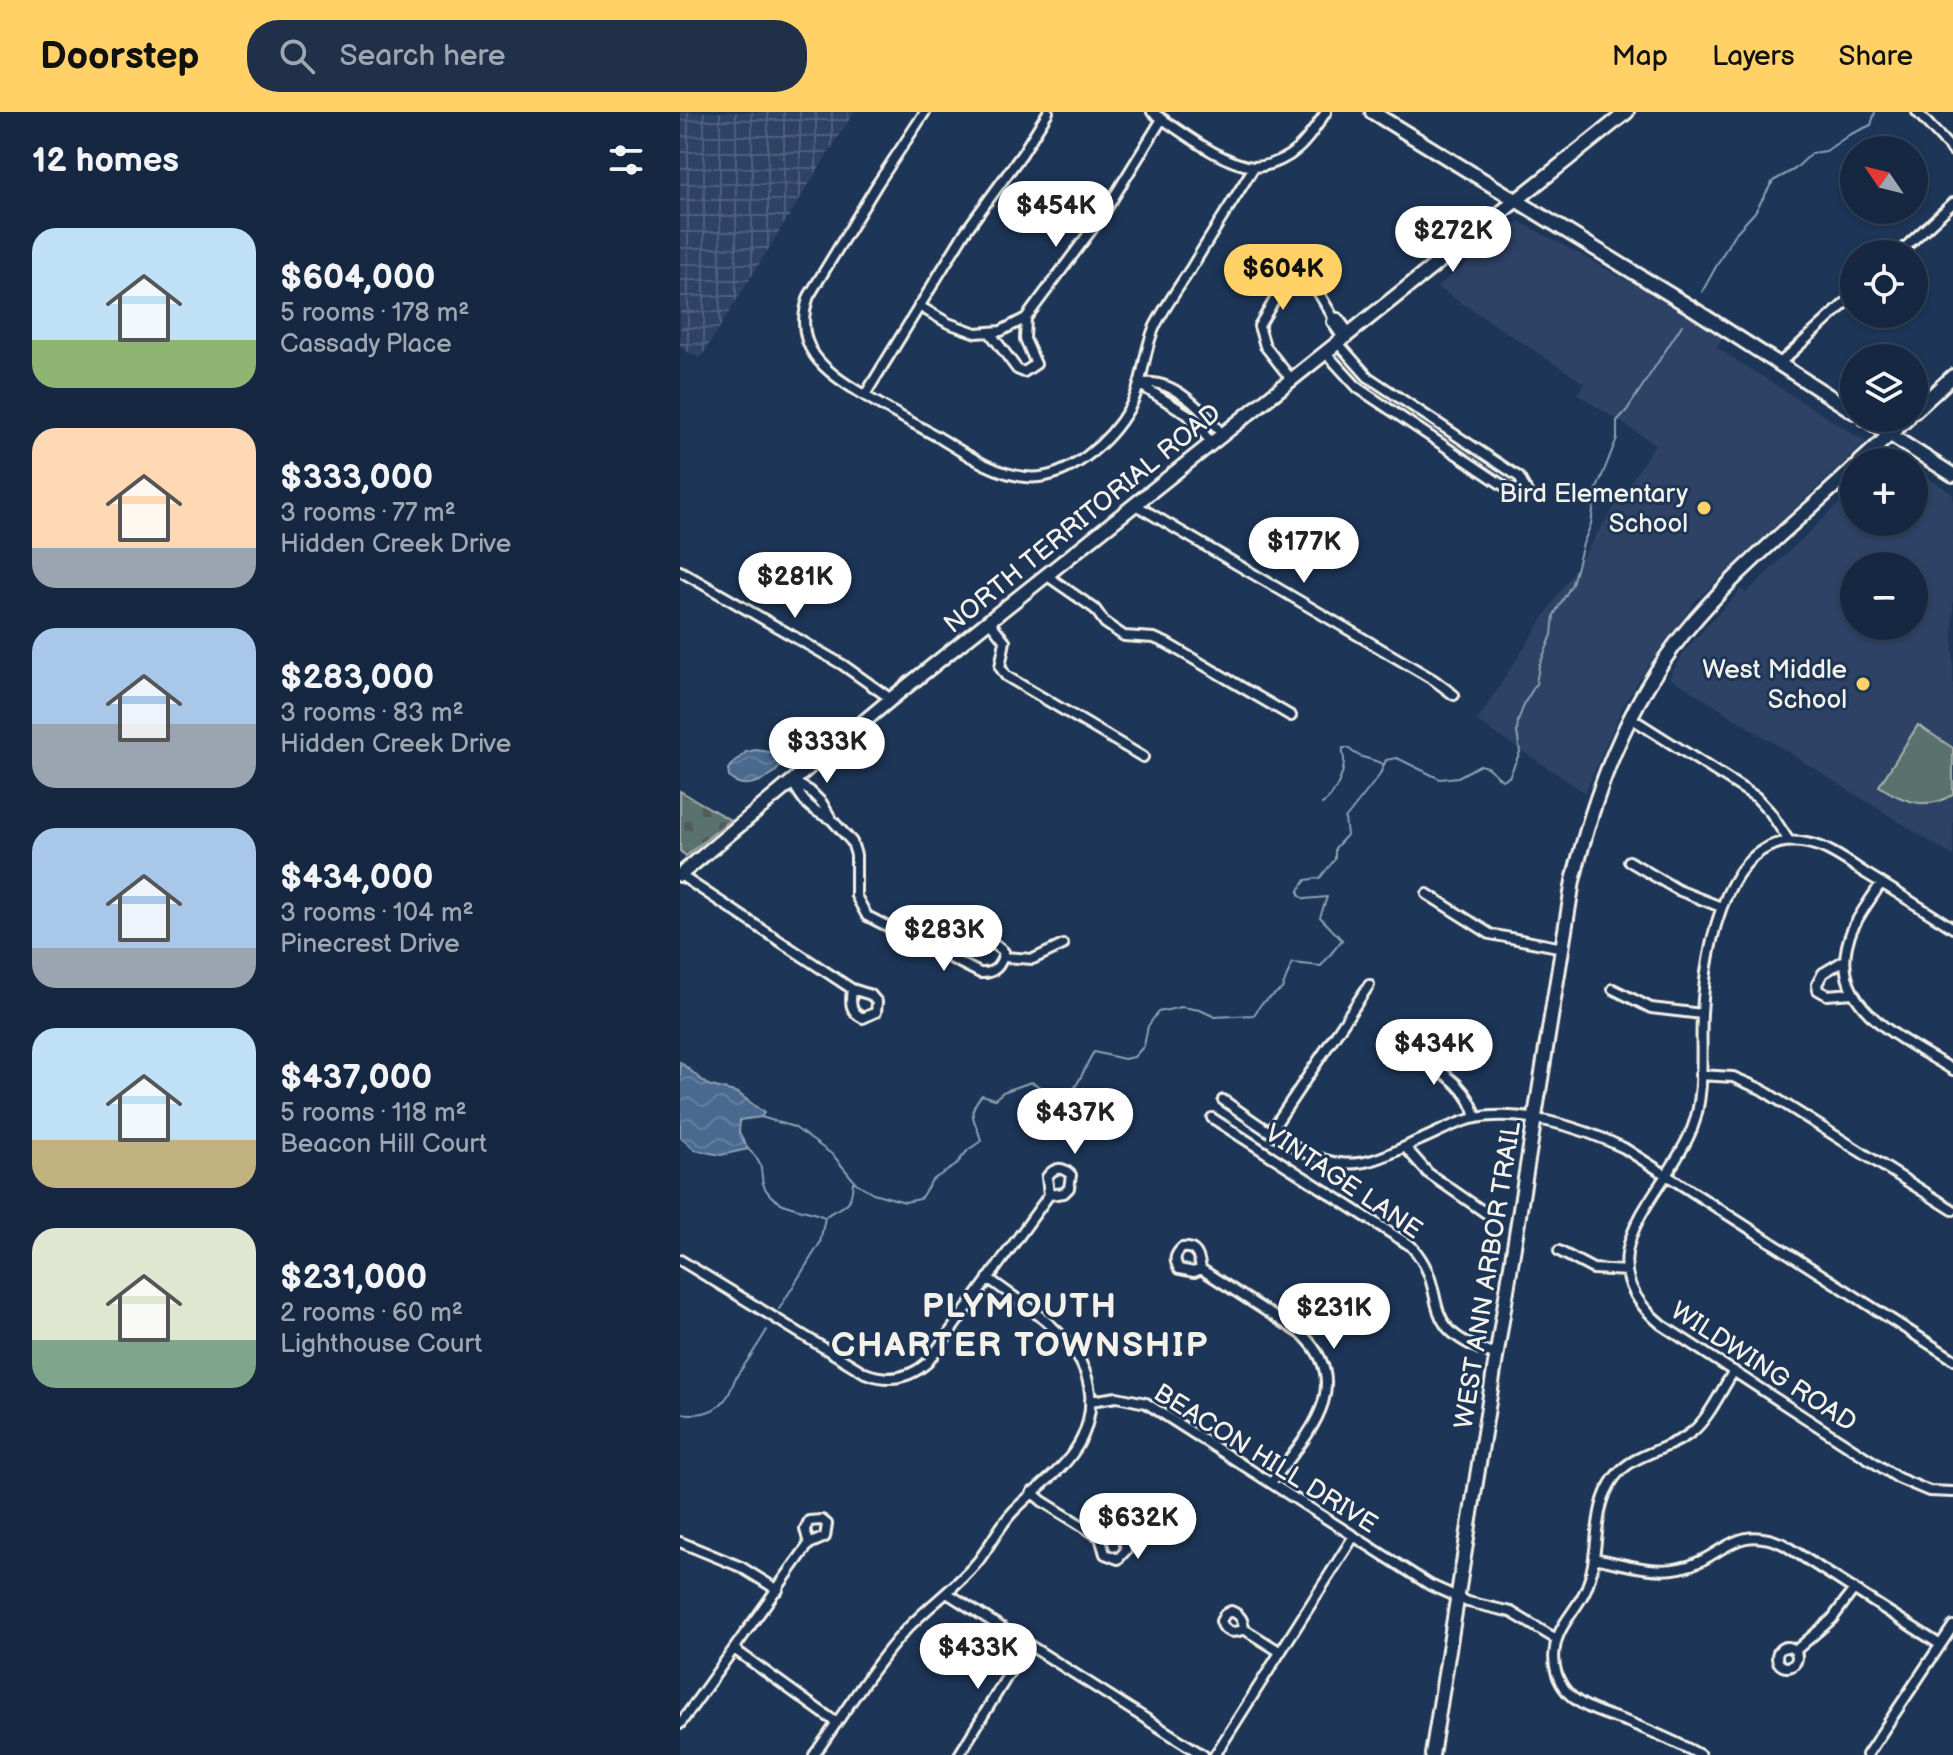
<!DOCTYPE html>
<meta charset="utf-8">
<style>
body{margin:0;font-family:"Balsamiq Sans",sans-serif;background:#1f3048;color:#f1f3f6;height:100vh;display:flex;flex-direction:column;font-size:30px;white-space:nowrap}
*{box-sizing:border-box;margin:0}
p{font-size:26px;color:#9ea6b1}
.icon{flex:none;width:44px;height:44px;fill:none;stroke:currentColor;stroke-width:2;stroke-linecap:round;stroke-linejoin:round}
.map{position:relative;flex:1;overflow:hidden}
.side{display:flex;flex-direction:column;background:#162841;width:680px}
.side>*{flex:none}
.needle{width:52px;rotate:305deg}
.tools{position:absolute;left:1160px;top:24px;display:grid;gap:16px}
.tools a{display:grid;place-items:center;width:88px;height:88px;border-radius:50%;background:#162841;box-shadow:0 2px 6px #0004,0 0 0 2px #35445a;font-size:40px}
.price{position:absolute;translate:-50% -68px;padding:0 18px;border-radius:28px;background:#fff;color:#222;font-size:26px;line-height:52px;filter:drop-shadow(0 2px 4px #0008)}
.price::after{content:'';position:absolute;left:50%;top:48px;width:24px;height:18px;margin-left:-12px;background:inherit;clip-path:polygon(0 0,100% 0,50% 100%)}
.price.current{background:#ffd166;color:#111}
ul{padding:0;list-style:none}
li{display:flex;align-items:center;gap:24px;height:200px;padding:0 32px}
li span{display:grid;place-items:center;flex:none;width:224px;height:160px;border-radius:24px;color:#555}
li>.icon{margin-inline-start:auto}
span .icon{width:96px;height:96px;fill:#fffc;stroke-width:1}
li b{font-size:34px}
h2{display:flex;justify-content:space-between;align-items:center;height:96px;padding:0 32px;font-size:34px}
header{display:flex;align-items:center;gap:48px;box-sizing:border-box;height:112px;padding:0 40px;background:#ffd166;color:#111}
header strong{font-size:38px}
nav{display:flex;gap:44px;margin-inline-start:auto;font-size:28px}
.search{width:560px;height:72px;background:#1f3048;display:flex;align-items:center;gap:20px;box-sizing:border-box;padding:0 28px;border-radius:32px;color:#9ea6b1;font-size:30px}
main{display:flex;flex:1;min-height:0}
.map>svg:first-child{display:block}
.built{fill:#2e4265;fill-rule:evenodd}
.industrial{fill:url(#industrial-grid)}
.cemetery{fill:url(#cemetery-stones);stroke:#a7b2ab;stroke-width:2}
.pitch{fill:#5a726e;stroke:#a7b2ab;stroke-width:2}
.water{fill:url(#water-waves);stroke:#8da0b2;stroke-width:2}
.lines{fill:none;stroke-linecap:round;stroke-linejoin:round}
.stream{stroke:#8da0b2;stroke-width:2}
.street-casing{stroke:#f4f1e8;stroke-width:14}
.secondary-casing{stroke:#f4f1e8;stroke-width:18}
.street{stroke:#1d3557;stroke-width:8}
.secondary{stroke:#1d3557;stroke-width:12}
.poi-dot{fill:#ffd166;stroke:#1d3557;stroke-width:3}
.labels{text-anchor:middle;stroke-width:6;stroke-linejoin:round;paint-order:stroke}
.poi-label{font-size:26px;fill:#f4f1e8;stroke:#1d3557;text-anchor:end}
.street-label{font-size:26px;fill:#f4f1e8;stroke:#1d3557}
.district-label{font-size:34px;font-weight:bold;letter-spacing:2px;fill:#f4f1e8;stroke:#1d3557}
</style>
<header>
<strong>Doorstep</strong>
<div class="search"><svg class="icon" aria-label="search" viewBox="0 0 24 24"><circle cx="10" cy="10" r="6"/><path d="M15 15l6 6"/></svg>Search here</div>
<nav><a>Map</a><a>Layers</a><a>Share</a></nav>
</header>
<main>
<section class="side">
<h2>12 homes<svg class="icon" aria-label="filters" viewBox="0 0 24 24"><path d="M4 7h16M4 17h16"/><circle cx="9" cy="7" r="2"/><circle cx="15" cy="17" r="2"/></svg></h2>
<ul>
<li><span style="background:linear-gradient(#bfe0f5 70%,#8fb573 0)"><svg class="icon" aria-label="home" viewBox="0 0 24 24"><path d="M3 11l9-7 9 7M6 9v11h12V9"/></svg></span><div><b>$604,000</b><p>5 rooms · 178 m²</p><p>Cassady Place</p></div></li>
<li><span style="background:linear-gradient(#ffd9b3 75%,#9aa5b1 0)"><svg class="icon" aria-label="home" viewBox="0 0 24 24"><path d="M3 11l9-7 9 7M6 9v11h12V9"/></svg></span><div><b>$333,000</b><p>3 rooms · 77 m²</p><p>Hidden Creek Drive</p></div></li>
<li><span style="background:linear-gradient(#a9c7e8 60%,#9aa5b1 0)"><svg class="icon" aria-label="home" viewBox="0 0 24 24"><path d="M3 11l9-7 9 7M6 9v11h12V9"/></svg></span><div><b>$283,000</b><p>3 rooms · 83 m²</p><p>Hidden Creek Drive</p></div></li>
<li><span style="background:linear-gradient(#a9c7e8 75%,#9aa5b1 0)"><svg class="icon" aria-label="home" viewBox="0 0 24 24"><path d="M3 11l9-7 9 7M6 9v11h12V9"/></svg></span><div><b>$434,000</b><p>3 rooms · 104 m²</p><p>Pinecrest Drive</p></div></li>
<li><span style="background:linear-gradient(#bfe0f5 70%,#c2b280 0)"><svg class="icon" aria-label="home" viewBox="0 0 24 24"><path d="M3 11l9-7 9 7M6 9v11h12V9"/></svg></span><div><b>$437,000</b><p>5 rooms · 118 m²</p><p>Beacon Hill Court</p></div></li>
<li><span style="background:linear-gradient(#dfe7d0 70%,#7fa58c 0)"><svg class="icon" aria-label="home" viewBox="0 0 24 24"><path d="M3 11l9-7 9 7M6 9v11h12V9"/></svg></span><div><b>$231,000</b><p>2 rooms · 60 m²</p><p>Lighthouse Court</p></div></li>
</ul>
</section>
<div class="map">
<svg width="1273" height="1643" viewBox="0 0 1273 1643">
<defs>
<pattern id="industrial-grid" width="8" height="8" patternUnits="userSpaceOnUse" patternTransform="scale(2)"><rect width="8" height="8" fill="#2e4265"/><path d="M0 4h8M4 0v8" fill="none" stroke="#4d5e7b"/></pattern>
<pattern id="cemetery-stones" width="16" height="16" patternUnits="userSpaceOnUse" patternTransform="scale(2)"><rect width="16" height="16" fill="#5a726e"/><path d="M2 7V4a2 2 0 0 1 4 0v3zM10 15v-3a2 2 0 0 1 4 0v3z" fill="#515b58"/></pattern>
<pattern id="water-waves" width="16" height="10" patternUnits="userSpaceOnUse" patternTransform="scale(2)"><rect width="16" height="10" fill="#486a8e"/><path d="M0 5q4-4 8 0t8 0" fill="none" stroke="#63809e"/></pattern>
</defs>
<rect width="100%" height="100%" fill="#1d3557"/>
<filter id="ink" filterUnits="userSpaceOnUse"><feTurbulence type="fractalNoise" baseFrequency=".0125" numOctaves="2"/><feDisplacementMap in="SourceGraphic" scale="16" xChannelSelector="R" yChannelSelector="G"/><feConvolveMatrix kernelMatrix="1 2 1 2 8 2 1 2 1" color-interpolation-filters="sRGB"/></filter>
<g filter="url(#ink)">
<!-- built -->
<path class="built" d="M839,109L965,178L1042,226L1037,236L1186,330L1017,487L963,561L941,598L905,681L797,609L975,332L897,282L904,271L757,175Z
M1234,356L1273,382V744L989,565L1006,537L1061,477L1066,481L1174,377V410H1234ZM1174,454H1234V514H1174Z"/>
<!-- industrial -->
<path class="industrial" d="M0,0H174L20,247L0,235Z"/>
<!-- cemetery -->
<path class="cemetery" d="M0,679L50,708L6,744L0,739Z"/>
<!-- pitch -->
<path class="pitch" d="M1238,613L1273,636V682C1248,700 1222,689 1199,674Z"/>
<!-- water -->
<path class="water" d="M76,638L96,641L104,649C94,667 64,681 49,665L48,657L66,640Z
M0,950L28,973L58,981L84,1001L81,1005L60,1008L59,1021L68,1037L41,1043L15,1038L0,1025Z"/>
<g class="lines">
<!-- stream -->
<path class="stream" d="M1022,180L1053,124L1075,100L1093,69L1115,57L1132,41L1146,39L1169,23L1191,13L1195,0
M642,692C654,686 664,662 664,649C664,644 662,640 663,636H668C681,648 688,645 703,652
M81,1005L114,1015L153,1043L176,1071L193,1081L225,1090L240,1087L252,1068L275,1054L288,1038L301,1029C297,1009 284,1003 302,983L315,987L323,980L351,970C359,973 371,983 380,984C397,986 405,951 414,940L444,947L454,945L464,934L468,914L478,900L502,895L520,898L535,905L574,903L581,892L602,877L612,851L641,854L662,828L640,805L647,785L625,787L619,783V778L626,768L640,766L655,747V736L667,723L665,707L699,664L706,648L717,646L760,667L778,665L800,653L807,655L822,668L829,665L840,640L837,620L838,609L845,590L856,572L859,554L872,523L874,503L892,472L903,432L911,412L916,379L937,326V309L947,298L1002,213
M68,1037C91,1057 74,1066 90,1083C103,1097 127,1097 144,1105
M99,1197L140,1131L145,1105C162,1091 171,1100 173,1070
M0,1301C18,1304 36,1301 47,1285C52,1278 53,1269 58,1262C69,1247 78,1233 87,1218"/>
<defs>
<path id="street" d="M245,0L198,71L129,184C111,235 144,259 184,283C208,298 233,311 258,325C286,342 312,361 345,365C387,370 431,329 450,295C464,270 463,240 475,214C485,195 498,176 510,158C531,123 553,89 574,55C612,52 627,29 646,0
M472,0C500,18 541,52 574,55
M1237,0L1273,39
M1218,142L1273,91
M239,194L268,211L296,221L321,219L346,206L424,101L482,7
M653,205L658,206L669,221
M311,222L337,257L344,260L356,252L345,227L346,206
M657,230L688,265L839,365L847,380
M645,240L678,276L827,376L847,380
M1099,252L1174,183
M611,267L585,234L579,214L613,157L619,156L631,168L653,205L652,210L663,226
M459,272C492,264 523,299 542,322
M459,272L507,302L531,330
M185,283L285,120L342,42L368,0
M454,392L754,568L774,583
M0,459L163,553L211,587
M366,463L415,497L425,511L444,524L474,526L486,531L611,604
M309,509L325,529L320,555L326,564L463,645
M951,606L1076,685L1090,700L1109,729
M112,669L130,679L142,691L152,708L172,730L176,743V784L187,804L300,861C314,862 321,854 324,840C313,829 291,820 276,820L268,826L262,841
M112,669C123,690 129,697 151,707
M949,749L998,778L1041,795
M0,763L172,877L191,883L197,890L196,900L183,906C170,900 170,891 172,877
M1201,771C1192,786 1179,802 1172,818C1141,893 1222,926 1273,958
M747,782L810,822L883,836
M1273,816C1244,798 1215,779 1185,761C1171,752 1154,739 1138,734C1046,703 1025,841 1022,902C1020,939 1026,981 1012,1017C985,1084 898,1144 982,1213L1218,1366L1249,1379L1273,1380
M323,845L353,847L383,833
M1165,848L1143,861L1137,872L1138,878L1147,883L1173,881
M933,877L971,896L1022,902
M727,936C753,955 790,972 796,1006
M1020,963L1053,965L1081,977L1273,1098
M543,988C576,1010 620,1046 660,1051C689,1055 715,1039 740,1028C757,1021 774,1011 791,1007C839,996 901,1015 944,1036L1273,1247
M532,1006L731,1134C774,1181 730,1216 817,1243
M591,1019L689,873
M725,1035L748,1061L810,1104
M879,1139L913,1157L947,1159
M0,1148L185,1261C208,1270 229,1267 248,1250L369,1083L384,1081L389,1076L391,1063C382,1054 374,1055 367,1065L369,1083
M521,1157L514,1160L499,1157C494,1148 494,1144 502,1136C516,1134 519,1144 521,1157L623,1223C677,1276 624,1326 591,1371
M410,1289L437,1285L466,1291L750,1473L788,1490L831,1500L876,1527
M352,1380L362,1389L420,1425L437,1421L443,1424L446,1438L438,1447L425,1442L420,1425
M0,1430L61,1455L98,1478
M914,1446C940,1451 974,1462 1000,1456C1042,1448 1053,1410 1103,1432L1259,1532
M267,1481L523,1643
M564,1517C554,1522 544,1521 541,1509L545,1502L551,1499C561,1503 563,1508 564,1517L599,1539
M1097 1545a10 10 0 1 1 20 0a10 10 0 1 1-20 0Z
M54,1537L157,1611
M1115,1539L1152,1507L1174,1477
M0,1612L129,1432L145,1425L147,1412L142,1408L129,1409L125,1417L129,1432
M134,1643C164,1602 191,1557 224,1520C248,1494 277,1475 299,1448C310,1433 318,1417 330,1403C350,1380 378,1364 395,1338C406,1322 412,1301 410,1281C404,1225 348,1197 308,1166
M279,1643L347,1532
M535,1643L674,1424
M1020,1643C997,1630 973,1620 948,1610C928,1603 903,1597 888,1581C877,1569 872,1552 875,1536C878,1513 897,1498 906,1477C921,1442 911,1397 934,1366C953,1340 989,1339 1012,1320C1030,1305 1041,1278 1054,1259
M1187,1643L1273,1514"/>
<path id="secondary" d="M692,0L1012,196L1174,300
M1234,300L1273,264
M1184,306L1273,363
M1180,350L1228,306
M0,763L211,587L947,0
M752,1643L893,769C915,680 946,594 1004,521C1053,460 1117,410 1174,356"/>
</defs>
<!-- street casing -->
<use href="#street" class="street-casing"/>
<!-- secondary casing -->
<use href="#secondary" class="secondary-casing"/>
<!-- street -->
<use href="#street" class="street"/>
<!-- secondary -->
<use href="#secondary" class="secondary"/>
</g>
</g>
<!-- markers -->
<g class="poi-dot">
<circle cx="1024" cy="396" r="8"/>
<circle cx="1183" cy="572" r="8"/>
</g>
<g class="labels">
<!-- poi labels -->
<g class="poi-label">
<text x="1008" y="390">Bird Elementary<tspan x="1008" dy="30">School</tspan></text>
<text x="1167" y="566">West Middle<tspan x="1167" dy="30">School</tspan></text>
</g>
<!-- street labels -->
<g class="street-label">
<text transform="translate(402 406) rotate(-39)" y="9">NORTH TERRITORIAL ROAD</text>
<text transform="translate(664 1069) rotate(34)" y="9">VINTAGE LANE</text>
<text transform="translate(807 1163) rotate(-81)" y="9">WEST ANN ARBOR TRAIL</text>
<text transform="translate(1084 1254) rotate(33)" y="9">WILDWING ROAD</text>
<text transform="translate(586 1346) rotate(32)" y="9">BEACON HILL DRIVE</text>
</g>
<!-- district labels -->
<g class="district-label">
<text x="340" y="1205">PLYMOUTH<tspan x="340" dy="39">CHARTER TOWNSHIP</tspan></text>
</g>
</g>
</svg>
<div class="tools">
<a><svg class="needle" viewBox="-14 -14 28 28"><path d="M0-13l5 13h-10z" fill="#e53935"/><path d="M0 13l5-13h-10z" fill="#9ea6b1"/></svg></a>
<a><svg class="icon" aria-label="locate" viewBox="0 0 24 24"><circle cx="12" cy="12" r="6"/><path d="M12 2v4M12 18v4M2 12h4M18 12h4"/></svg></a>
<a><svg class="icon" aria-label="layers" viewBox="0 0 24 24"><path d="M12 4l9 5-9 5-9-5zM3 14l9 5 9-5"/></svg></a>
<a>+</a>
<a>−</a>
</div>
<b class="price" style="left:376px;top:137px">$454K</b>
<b class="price" style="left:773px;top:162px">$272K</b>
<b class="price current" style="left:603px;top:200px">$604K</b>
<b class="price" style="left:624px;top:473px">$177K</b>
<b class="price" style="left:115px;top:508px">$281K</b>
<b class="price" style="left:147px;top:673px">$333K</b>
<b class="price" style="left:264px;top:861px">$283K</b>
<b class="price" style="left:754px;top:975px">$434K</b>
<b class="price" style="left:395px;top:1044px">$437K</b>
<b class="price" style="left:654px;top:1239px">$231K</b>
<b class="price" style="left:458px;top:1449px">$632K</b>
<b class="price" style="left:298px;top:1579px">$433K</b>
</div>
</main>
